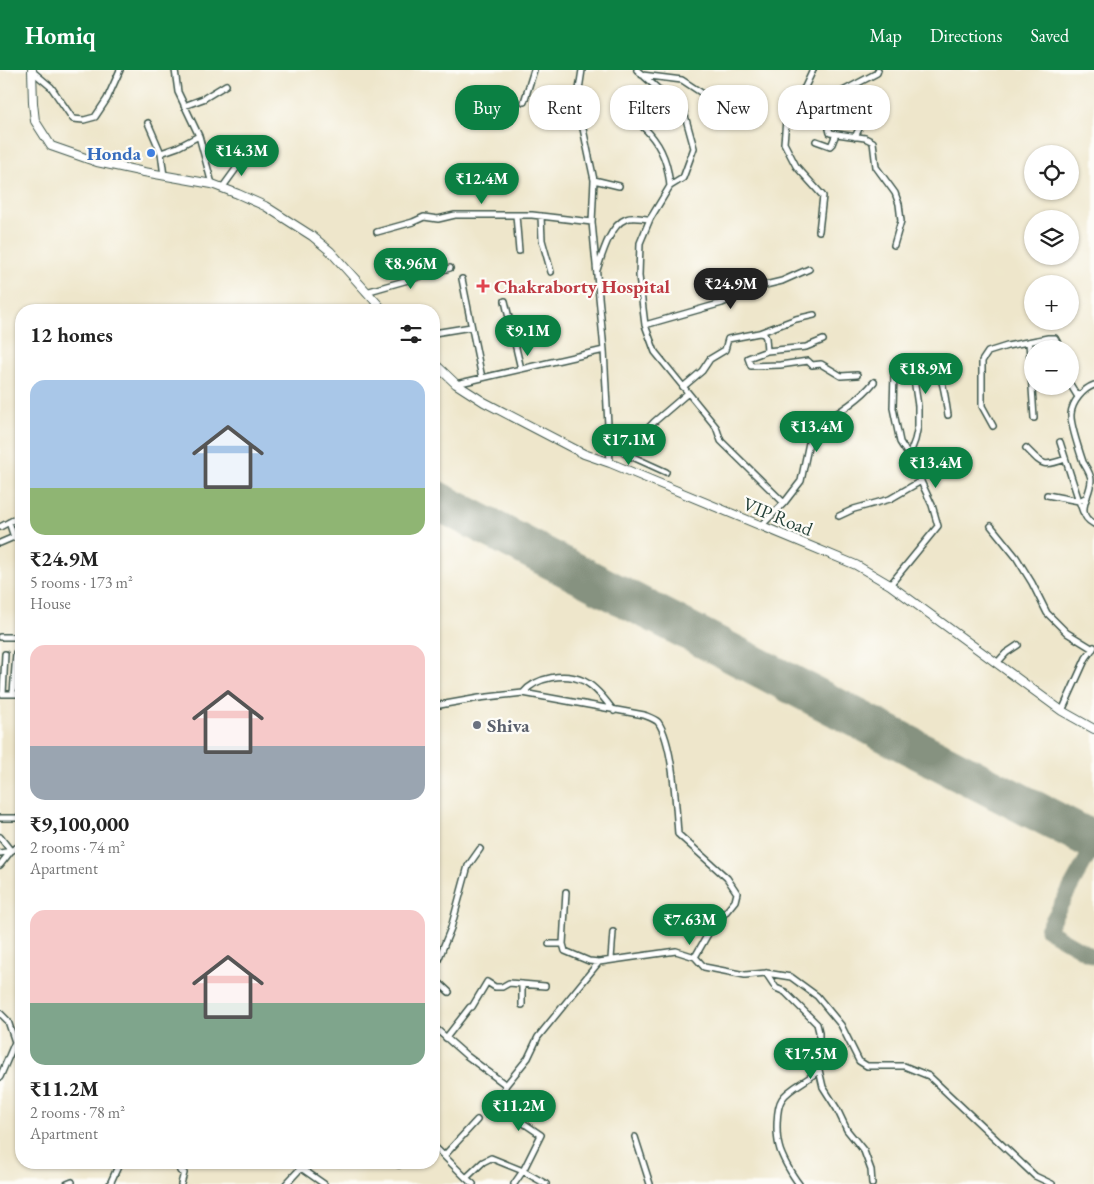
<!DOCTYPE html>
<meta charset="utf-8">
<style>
body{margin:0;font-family:"EB Garamond",serif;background:#f2f2f2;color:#222;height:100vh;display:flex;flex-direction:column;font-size:19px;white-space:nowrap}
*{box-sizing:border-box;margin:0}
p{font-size:16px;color:#767676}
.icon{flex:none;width:28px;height:28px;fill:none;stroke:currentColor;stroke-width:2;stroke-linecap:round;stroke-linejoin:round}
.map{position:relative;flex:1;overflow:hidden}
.side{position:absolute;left:15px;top:234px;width:425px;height:865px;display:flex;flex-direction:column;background:#fff;border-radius:20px;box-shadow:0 1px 4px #0004}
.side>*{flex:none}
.banner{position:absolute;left:455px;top:15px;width:475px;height:45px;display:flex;gap:10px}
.tools{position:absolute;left:1024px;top:75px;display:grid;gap:10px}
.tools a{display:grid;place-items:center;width:55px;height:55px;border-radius:50%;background:#fff;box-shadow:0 1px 4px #0004;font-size:25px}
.price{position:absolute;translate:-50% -42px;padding:0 11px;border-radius:18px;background:#0b8043;color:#fff;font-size:16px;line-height:32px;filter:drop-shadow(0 1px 2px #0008)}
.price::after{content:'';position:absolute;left:50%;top:30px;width:15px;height:11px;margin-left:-8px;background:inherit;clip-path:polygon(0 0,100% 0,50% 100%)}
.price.active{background:#222;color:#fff}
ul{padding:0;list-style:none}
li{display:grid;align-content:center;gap:10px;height:265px;padding:0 15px}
li span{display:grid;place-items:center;height:155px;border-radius:15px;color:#555}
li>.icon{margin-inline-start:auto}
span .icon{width:90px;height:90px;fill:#fffc;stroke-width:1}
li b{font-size:21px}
h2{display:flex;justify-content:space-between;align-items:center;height:60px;padding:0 15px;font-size:21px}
.pill{padding:0 18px;border-radius:20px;background:#fff;box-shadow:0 1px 4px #0004;font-size:18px;line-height:45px}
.pill.active{background:#0b8043;color:#fff}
header{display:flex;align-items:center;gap:30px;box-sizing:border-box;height:70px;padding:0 25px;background:#0b8043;color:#fff}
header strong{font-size:24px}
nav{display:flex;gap:28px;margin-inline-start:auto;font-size:18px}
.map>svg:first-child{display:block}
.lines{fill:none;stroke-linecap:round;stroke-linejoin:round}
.taxiway{stroke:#869280;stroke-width:15}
.runway{stroke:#869280;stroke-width:39}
.minor-casing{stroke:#3e564b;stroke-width:8}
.trunk-casing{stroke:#3e564b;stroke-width:10}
.minor{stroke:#fff;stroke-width:5}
.trunk{stroke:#fff;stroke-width:8}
.shop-dot{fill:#3f7fe0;stroke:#fdfcf7;stroke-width:2}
.health-dot{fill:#e0444e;stroke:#fdfcf7;stroke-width:2}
.worship-dot{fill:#6b7280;stroke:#fdfcf7;stroke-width:2}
.labels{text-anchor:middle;stroke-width:4.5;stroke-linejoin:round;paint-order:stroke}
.shop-label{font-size:19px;font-weight:bold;fill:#366cbe;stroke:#fdfcf7;text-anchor:end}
.health-label{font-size:19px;font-weight:bold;fill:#be3a42;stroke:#fdfcf7;text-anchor:start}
.street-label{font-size:19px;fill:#1f3d34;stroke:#fdfcf7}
.worship-label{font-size:19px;font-weight:bold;fill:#5b616d;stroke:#fdfcf7;text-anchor:start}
</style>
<header>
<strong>Homiq</strong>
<nav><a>Map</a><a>Directions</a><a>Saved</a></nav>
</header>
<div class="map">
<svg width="1094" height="1114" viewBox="0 0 1094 1114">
<rect width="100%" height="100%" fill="#fdfcf7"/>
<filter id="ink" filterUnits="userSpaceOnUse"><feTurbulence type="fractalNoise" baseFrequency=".02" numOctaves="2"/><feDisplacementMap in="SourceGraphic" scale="10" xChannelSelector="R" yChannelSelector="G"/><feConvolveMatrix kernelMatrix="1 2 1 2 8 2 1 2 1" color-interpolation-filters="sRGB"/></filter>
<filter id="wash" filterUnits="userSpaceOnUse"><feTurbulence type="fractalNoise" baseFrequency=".0096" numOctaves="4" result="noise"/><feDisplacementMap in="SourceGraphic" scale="20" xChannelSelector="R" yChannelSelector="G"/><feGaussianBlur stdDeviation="1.12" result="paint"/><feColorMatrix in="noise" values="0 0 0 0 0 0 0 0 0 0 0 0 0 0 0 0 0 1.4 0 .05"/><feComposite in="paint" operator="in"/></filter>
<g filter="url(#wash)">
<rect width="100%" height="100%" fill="#eee6cb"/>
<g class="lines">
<!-- taxiway -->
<path class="taxiway" d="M1094,775L1047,860L1094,887"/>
<!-- runway -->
<path class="runway" d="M434,429L1094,771"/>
</g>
</g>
<g filter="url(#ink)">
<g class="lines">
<defs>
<path id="minor" d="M175,0L178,22L199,66L212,114
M582,0L578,26L582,54L594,110L592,152L604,280L610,393
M637,0L684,42L694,78L683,108L670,116L650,149L640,173L639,206L645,255L655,282L716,357L721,371L784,433
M813,0L805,17L787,39L784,73L796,96L823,126L819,161
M878,0L877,3L843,21L833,35L827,51L830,63L865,68L873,72L876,97L895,123L899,134L901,151L894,175
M32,1L51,17L73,49L84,50L95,47L107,29L120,0
M642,5L682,10L723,37L731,52
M524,32L534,0
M624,33C628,46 640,53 649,63C663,79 668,95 670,116
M184,36L203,29L226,15
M148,53L161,83L164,106
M855,67L867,42L876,35
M816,71L830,76L832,74L836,64
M161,83L178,77L199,66
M594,110L619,116
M222,118L246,85
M516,145L519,181
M541,146L542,170L551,202
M377,162L413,152L424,147L438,149L455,145H532L592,152
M597,200C602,185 610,155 626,149C633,146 643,149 650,149
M462,209L482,308
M366,222L450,198
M505,231L521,299
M645,255L722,233L757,217L782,211L809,199
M434,263L471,257
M760,263L764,264L766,268L767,281
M823,270L806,277L767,281L748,288L751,296L780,295L808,291L812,295L821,294L841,306L857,305
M1029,272L1034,348
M456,314L604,280
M1070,314L1078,327
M1094,315C1083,319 1072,332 1071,344C1070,352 1080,383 1083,392C1086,397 1091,404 1091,410C1091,426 1073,443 1094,454
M683,317L702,301L710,289L725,280L728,269L759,263L796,249L814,245
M993,356L982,336V291L988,282L1007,276L1048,268H1055L1061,279
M609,367L624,383L666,402
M1060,372L1079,431L1087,427
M1026,378C1042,394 1042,398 1065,389
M624,383L654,352L688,323
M909,386L915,370L918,356V336L914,309L919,296L929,292C944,302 945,328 948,345
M1047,425L1079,431L1083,442
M839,446L854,439L890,429L921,411
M9,452L14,467
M761,456L784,433L801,411L812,358C834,346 859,331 874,312
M991,456L1016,487L1032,513L1047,543L1067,563L1093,579
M0,457L17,448H21
M0,473L14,467L21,466
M890,515L938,456L932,435L909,386L900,372L893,338L894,304
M0,567H21
M997,593L1006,583L1018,575
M523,623C536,607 565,602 584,611C596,617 606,631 614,641
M2,624H21
M3,624L5,584
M13,624L16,583
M434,636L479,628L523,623L644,645C649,647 655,649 658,652C673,673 676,737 678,764L727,808L737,823L735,831L708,864L695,887L704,897L745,905L766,903L791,907L817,926L841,955L859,991L867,996H904L929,1006L1035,1106L1052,1114
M1062,641L1086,588L1094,577
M0,748H21
M0,767L11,781L0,783
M0,795L11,781L21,775
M566,822L563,874L565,881L589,891L599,892
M549,874H563
M611,889L613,862
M434,900L451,858L468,796L480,779
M766,903L776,918L785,922L817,954L819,962V1000L823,1017L837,1039L847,1060L864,1081L871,1100L872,1114
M434,908L449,922
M522,935V914
M0,943L8,951L15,972L0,1007
M434,957L467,986L506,1015L498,1032L522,1052L541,1065L523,1101L491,1088L483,1092L466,1108L444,1086L477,1050
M446,968L470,937H472L487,912L495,917H502L509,913L545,916
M434,988L436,995L434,1022
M506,1015L528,988L538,967L599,892L676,881L695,887
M635,1067L650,1114
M434,1076L444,1086
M177,1092L180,1101L184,1103L181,1114
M297,1092L301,1098L306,1092
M399,1095L400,1092
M466,1108L473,1114
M67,1114L72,1112
M110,1114L120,1092
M286,1114L301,1098L324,1114
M514,1114L523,1101L546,1114
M799,1114C792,1105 781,1086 779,1076C776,1065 776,1038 782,1029C790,1017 808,1011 819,1000"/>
<path id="trunk" d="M32,0L33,33L35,51L51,76L97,92L144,102L212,114L238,124L265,136L312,166L330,181L383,240
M434,293L456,314L484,332L584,384L610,393L856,495L890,515L1062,641L1094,659"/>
</defs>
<!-- minor casing -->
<use href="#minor" class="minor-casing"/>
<!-- trunk casing -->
<use href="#trunk" class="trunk-casing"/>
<!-- minor -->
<use href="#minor" class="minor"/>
<!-- trunk -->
<use href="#trunk" class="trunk"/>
</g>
</g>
<!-- markers -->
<circle class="shop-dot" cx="151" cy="83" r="5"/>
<path class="health-dot" d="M480.5 208.5h5v5h5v5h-5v5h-5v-5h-5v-5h5z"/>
<circle class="worship-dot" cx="477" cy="655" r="5"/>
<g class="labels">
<!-- shop labels -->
<g class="shop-label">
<text x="141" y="90">Honda</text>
</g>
<!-- health labels -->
<g class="health-label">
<text x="494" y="223">Chakraborty Hospital</text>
</g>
<!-- street labels -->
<g class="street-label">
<text transform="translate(778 446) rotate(22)" y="7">VIP Road</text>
</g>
<!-- worship labels -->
<g class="worship-label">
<text x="487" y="662">Shiva</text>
</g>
</g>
</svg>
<div class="tools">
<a><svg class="icon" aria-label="locate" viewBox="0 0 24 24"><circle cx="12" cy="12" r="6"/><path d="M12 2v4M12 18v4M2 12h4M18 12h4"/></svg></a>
<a><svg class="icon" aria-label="layers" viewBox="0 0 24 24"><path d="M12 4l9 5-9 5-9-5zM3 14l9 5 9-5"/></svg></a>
<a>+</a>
<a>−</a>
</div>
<b class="price" style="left:242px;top:107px">₹14.3M</b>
<b class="price" style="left:482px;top:135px">₹12.4M</b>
<b class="price" style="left:411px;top:220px">₹8.96M</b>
<b class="price active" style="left:731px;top:240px">₹24.9M</b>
<b class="price" style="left:528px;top:287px">₹9.1M</b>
<b class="price" style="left:926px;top:325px">₹18.9M</b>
<b class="price" style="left:817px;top:383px">₹13.4M</b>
<b class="price" style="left:629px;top:396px">₹17.1M</b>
<b class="price" style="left:936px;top:419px">₹13.4M</b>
<b class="price" style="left:690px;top:876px">₹7.63M</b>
<b class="price" style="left:811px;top:1010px">₹17.5M</b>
<b class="price" style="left:519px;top:1062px">₹11.2M</b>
<div class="banner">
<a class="pill active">Buy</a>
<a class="pill">Rent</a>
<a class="pill">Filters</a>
<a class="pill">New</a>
<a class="pill">Apartment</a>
</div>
<section class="side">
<h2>12 homes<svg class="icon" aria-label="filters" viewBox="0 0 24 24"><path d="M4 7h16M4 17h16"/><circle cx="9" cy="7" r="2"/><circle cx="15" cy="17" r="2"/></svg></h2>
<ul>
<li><span style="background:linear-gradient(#a9c7e8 70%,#8fb573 0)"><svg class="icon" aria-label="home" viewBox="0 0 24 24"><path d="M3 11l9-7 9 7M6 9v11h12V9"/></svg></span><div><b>₹24.9M</b><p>5 rooms · 173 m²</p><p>House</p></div></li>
<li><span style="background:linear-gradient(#f6c9c9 65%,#9aa5b1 0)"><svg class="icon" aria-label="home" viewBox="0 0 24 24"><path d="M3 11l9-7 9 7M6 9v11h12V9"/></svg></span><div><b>₹9,100,000</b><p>2 rooms · 74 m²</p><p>Apartment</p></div></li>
<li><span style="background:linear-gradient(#f6c9c9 60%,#7fa58c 0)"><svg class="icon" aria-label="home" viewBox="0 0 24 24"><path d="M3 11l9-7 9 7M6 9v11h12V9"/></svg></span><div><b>₹11.2M</b><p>2 rooms · 78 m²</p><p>Apartment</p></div></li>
</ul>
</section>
</div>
